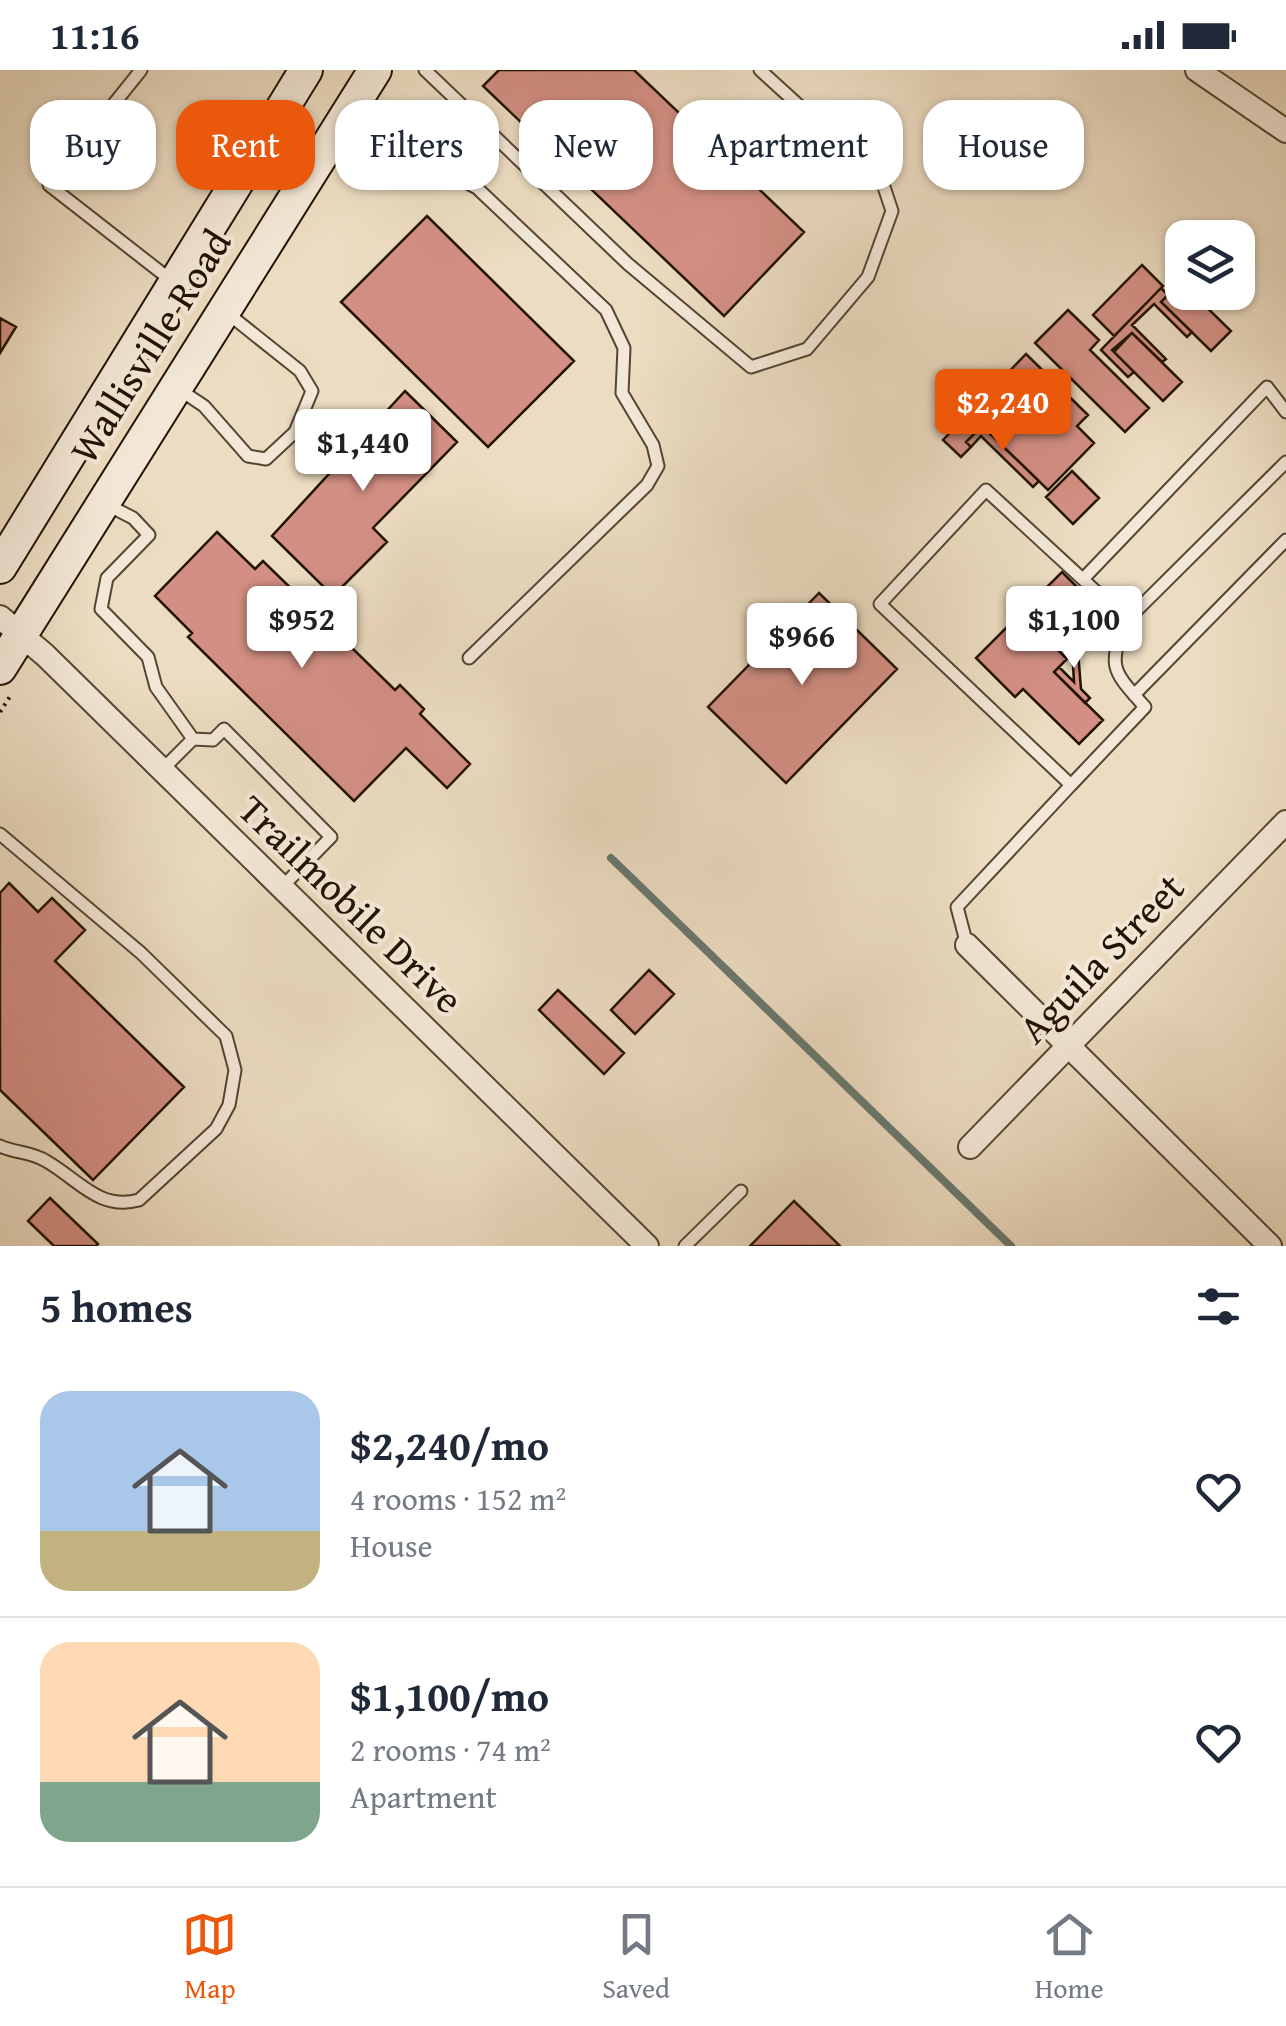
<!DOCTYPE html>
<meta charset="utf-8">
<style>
body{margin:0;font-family:"Gentium Book Plus",serif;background:#f6f6f7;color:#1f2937;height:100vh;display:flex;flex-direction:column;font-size:38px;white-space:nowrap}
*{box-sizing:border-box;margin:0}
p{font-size:32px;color:#747a83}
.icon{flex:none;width:55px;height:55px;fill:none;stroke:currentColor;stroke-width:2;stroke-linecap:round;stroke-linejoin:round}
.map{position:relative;height:1176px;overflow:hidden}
.sheet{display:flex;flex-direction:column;background:#fff;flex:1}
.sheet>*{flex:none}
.hud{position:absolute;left:30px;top:30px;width:1228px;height:90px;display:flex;gap:20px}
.buttons{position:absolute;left:1165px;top:150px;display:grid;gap:20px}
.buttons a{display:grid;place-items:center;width:90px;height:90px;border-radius:20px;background:#fff;box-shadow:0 2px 8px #0004;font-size:50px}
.price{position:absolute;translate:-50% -85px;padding:0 22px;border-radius:10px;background:#fff;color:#222;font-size:32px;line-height:65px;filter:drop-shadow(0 2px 5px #0008)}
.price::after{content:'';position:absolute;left:50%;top:60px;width:30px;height:22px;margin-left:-15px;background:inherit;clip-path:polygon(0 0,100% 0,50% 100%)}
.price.active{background:#ea580c;color:#fff}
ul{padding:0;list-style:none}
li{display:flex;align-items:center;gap:30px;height:250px;padding:0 40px}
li+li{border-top:2px solid #e0e1e3}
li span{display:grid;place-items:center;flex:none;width:280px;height:200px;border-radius:30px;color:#555}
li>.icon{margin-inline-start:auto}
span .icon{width:120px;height:120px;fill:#fffc;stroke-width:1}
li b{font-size:42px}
h2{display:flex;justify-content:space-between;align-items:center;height:120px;padding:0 40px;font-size:42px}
.chip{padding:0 35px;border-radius:30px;background:#fff;box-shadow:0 2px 8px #0004;font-size:35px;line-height:90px}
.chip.active{background:#ea580c;color:#fff}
.status{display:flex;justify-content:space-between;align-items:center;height:70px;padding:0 50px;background:#fff;direction:ltr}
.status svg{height:28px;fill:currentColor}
.tabs{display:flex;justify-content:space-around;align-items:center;height:140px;border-top:2px solid #e0e1e3;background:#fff;font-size:28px;color:#747a83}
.tabs a{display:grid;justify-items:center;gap:5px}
.tabs .active{color:#ea580c}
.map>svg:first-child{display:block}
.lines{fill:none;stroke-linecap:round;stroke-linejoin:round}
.stream{stroke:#69786e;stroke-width:8}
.building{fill:#d38f83;stroke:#221302;stroke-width:2.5}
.lane-casing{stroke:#544532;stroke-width:15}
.street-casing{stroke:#544532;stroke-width:26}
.secondary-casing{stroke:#221302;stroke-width:36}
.path{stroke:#221302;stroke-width:4;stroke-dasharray:2.5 5;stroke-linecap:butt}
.lane{stroke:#f3e8d7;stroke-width:11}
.street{stroke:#f3e8d7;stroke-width:22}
.secondary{stroke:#f3e8d7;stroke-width:32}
.labels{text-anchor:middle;stroke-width:8;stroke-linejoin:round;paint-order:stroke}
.street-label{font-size:40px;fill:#221302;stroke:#f3e8d7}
</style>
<div class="status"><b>11:16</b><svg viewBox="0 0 49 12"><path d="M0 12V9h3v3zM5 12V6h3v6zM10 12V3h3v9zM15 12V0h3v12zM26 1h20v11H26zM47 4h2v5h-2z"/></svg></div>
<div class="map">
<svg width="1286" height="1176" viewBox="0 0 1286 1176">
<rect width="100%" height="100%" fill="#ecdcc1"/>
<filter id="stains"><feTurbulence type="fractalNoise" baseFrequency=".002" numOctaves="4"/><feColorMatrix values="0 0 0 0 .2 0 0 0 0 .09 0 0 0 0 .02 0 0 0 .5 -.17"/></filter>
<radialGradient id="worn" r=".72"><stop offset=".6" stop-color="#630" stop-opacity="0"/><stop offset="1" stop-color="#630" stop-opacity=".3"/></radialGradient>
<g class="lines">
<!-- stream -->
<path class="stream" d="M611,788L1011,1176"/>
</g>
<!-- building -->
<path class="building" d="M499,0H634L804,162L724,246L483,16Z
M427,146L574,291L488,377L341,232Z
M1142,195L1163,216L1114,266L1093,245Z
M1180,212L1182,222H1191L1231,261L1211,281L1161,232Z
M1161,218L1168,225L1161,232L1192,262L1187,267L1154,234L1132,255L1166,289L1162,292L1132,263L1112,280L1134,302L1128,307L1101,280Z
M1068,240L1099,270L1090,280L1149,338L1125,362L1035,273Z
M0,248L16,257L0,283Z
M1132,263L1182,312L1163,331L1114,282Z
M1026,284L1088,345L1077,356L1094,373L1048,420L982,356L966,372L971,377L961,387L943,370Z
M405,321L457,372L373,458L387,472L333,526L272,466Z
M982,356L1039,411L1033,417L981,366L971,377L966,372Z
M1072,401L1099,428L1073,454L1046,427Z
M217,462L255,499L263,491L395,620L400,615L424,639L420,644L470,694L447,718L406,678L354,731L188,567L192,563L155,526Z
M1062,502L1096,536L1056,578L1067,589L1054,602L1103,650L1079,674L1023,619L1015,627L976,588Z
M819,523L897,599L786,713L708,637Z
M1076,556L1081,619L1090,628L1085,633L1054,602L1059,597L1074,612L1071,562Z
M9,813L38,842L52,828L85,860L55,891L184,1017L93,1110L0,1020V823Z
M649,900L674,924L635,964L611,940Z
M558,920L624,983L604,1004L539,940Z
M50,1128L98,1174L96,1176H54L28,1151Z
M794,1131L840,1176H750Z"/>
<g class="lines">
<defs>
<path id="lane" d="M141,0L49,115L172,211
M425,0L628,194L751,297L807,279L868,207L892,141L882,111L760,0
M348,52L411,97L443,100L477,118L606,240L624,278L622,323L653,375L658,396L647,415L469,588
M180,320L204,336L248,386L266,389L295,362L312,321L300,301L226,242
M986,420L1127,550C1107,597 1112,600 1145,637L1071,715L880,534Z
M106,434L133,448L149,465L107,508L101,539L148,587L156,617L193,669L161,701
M1085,507L1267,317L1286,342
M1127,550L1286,392
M1134,625L1286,470
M193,669L213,670L224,659L331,767L281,818
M0,764L141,883L226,966L235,1000L229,1035L216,1059L139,1130C99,1141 78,1109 46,1091C32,1082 15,1083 0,1076
M967,875L957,837L1071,715
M685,1176L741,1121"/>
<path id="street" d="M1197,0L1286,61
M0,547L45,585L647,1176
M967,875L1270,1176
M970,1077L1286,752"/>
<path id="secondary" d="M0,497L306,0
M0,598L375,0"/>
</defs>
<!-- lane casing -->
<use href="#lane" class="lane-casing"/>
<!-- street casing -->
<use href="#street" class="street-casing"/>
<!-- secondary casing -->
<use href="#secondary" class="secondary-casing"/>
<!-- path -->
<path class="path" d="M0,642L11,625"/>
<!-- lane -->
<use href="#lane" class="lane"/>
<!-- street -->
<use href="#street" class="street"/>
<!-- secondary -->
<use href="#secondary" class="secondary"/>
</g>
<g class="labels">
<!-- street labels -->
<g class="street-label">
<text transform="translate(150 276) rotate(-58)" y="14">Wallisville Road</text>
<text transform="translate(351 834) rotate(44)" y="14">Trailmobile Drive</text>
<text transform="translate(1101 888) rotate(-46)" y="14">Aguila Street</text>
</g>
</g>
<rect width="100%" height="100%" filter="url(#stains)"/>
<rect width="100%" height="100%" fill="url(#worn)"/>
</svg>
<div class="buttons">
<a><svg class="icon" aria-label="layers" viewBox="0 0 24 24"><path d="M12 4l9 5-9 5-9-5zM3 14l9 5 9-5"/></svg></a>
</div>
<b class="price active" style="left:1003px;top:384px">$2,240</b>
<b class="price" style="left:363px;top:424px">$1,440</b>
<b class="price" style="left:302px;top:601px">$952</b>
<b class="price" style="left:1074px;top:601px">$1,100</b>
<b class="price" style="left:802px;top:618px">$966</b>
<div class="hud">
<a class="chip">Buy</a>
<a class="chip active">Rent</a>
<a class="chip">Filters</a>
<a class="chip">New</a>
<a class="chip">Apartment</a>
<a class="chip">House</a>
</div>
</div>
<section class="sheet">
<h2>5 homes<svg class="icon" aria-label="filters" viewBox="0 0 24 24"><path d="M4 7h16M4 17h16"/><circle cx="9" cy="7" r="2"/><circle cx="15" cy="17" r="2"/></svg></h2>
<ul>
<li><span style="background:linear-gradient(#a9c7e8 70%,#c2b280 0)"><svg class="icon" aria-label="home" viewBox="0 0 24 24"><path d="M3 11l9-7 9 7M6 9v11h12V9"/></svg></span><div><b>$2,240/mo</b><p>4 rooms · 152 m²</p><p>House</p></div><svg class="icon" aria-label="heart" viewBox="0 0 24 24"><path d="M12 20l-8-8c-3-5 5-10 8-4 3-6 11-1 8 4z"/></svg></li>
<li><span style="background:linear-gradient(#ffd9b3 70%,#7fa58c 0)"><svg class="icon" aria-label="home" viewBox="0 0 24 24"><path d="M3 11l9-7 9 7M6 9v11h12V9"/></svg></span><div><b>$1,100/mo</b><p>2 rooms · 74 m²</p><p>Apartment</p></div><svg class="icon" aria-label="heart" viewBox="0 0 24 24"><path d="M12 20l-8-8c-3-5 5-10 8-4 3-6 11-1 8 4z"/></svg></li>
</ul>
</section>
<nav class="tabs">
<a class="active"><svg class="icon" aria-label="map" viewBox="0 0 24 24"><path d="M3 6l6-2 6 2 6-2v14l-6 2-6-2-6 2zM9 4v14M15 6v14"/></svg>Map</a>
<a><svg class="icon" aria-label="saved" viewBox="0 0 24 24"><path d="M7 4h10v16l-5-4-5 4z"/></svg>Saved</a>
<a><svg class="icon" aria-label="home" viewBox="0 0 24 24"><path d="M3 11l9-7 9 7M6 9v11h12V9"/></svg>Home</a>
</nav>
